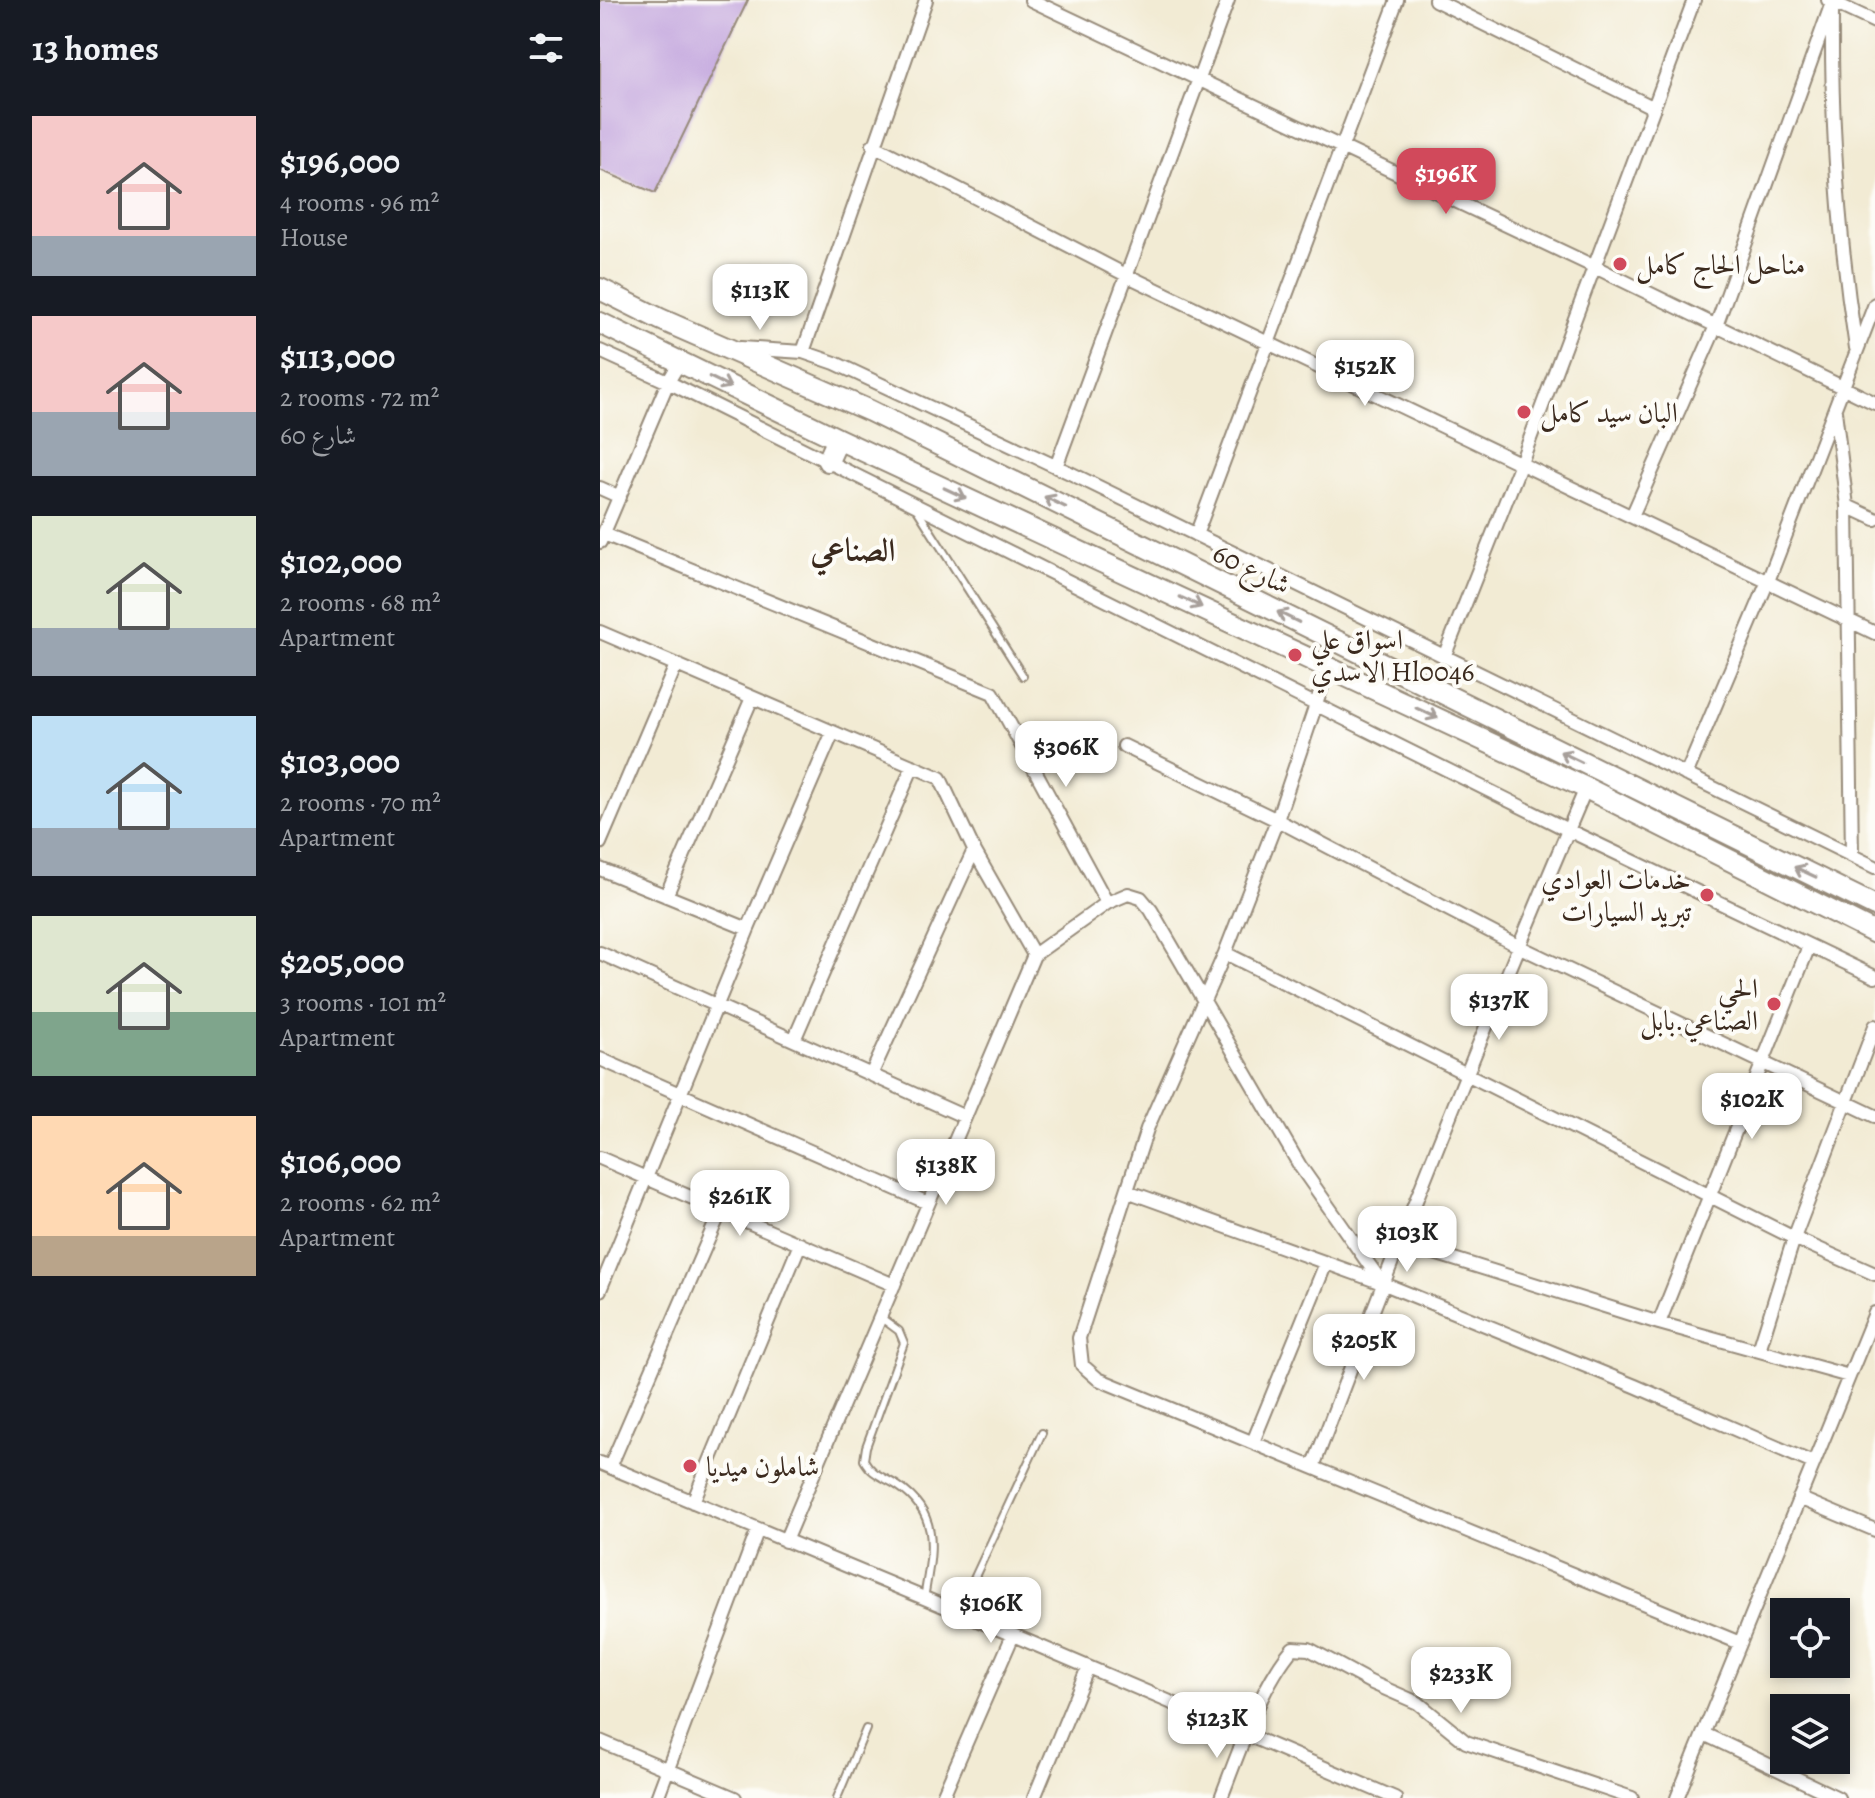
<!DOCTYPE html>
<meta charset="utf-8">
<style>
body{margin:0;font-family:Alegreya,Amiri,serif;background:#242831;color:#f1f3f6;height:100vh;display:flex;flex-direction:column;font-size:30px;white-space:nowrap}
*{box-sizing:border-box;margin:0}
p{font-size:26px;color:#9ea1a6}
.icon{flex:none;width:44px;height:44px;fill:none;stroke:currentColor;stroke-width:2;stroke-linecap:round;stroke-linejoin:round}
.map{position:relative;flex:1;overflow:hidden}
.sheet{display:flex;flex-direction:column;background:#171b24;width:600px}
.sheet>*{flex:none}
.buttons{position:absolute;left:1170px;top:1598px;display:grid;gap:16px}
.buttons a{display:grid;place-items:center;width:80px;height:80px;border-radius:0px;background:#171b24;box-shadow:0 4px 12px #0003;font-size:40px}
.price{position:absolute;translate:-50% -68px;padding:0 18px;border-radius:16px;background:#fff;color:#222;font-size:26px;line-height:52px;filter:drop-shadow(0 2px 4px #0008)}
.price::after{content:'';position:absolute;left:50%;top:48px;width:24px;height:18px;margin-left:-12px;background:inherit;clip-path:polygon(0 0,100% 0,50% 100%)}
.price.active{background:#d1495b;color:#fff}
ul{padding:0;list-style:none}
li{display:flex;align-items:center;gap:24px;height:200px;padding:0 32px}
li span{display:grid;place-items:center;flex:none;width:224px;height:160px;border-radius:0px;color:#555}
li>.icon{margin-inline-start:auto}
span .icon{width:96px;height:96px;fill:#fffc;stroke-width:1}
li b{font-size:34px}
h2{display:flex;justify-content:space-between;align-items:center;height:96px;padding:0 32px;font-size:34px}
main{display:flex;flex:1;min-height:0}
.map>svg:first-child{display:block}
.building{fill:#c8ade0}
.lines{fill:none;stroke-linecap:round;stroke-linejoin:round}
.service-casing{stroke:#968a79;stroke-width:10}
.minor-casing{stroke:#968a79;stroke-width:16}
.trunk-casing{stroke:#968a79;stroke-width:24}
.service{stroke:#fff;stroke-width:6}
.minor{stroke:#fff;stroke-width:12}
.trunk{stroke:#fff;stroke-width:20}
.oneway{stroke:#a79f9a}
.poi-dot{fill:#d1495b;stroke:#fdfcf7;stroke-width:3}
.labels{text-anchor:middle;stroke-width:8;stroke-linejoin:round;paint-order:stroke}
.poi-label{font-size:28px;fill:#3b2a1e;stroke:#fdfcf7;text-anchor:start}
.street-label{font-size:28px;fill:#3b2a1e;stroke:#fdfcf7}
.quarter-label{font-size:32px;font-weight:bold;fill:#3b2a1e;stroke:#fdfcf7}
</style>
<main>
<section class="sheet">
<h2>13 homes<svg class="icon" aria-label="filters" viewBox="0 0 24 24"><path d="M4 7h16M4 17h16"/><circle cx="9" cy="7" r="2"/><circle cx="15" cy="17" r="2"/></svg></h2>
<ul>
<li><span style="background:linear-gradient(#f6c9c9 75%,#9aa5b1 0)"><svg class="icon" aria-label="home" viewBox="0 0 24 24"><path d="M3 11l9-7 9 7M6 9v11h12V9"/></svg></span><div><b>$196,000</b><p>4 rooms · 96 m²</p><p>House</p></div></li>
<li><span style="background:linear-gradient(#f6c9c9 60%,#9aa5b1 0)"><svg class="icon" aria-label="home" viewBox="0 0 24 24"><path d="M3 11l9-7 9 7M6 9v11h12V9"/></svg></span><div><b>$113,000</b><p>2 rooms · 72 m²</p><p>شارع 60</p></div></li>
<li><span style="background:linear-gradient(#dfe7d0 70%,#9aa5b1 0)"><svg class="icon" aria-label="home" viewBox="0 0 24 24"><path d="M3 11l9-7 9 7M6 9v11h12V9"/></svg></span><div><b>$102,000</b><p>2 rooms · 68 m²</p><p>Apartment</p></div></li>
<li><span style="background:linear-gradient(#bfe0f5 70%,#9aa5b1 0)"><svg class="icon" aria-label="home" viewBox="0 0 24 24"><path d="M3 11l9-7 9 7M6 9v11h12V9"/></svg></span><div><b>$103,000</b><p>2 rooms · 70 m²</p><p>Apartment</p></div></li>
<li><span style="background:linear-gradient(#dfe7d0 60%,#7fa58c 0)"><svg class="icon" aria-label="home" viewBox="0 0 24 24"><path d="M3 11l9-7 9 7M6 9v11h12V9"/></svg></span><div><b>$205,000</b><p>3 rooms · 101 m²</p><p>Apartment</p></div></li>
<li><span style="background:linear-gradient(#ffd9b3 75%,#b9a48a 0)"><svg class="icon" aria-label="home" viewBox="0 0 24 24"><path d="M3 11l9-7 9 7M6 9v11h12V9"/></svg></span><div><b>$106,000</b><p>2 rooms · 62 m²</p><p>Apartment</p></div></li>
</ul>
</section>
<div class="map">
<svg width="1275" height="1798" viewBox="0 0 1275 1798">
<rect width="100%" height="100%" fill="#fdfcf7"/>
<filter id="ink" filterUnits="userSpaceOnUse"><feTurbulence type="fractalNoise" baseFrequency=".0125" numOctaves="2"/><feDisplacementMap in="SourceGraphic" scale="16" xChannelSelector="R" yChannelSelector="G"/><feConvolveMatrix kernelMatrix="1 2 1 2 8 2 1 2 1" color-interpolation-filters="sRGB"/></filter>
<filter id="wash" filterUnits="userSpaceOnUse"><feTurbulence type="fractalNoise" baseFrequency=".006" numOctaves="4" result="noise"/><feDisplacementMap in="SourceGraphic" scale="32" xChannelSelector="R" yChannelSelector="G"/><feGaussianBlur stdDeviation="1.8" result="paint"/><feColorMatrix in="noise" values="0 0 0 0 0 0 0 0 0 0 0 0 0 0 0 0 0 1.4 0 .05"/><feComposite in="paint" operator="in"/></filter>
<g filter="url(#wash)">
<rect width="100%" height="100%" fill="#f2ebd4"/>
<g id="blocks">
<!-- building -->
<path class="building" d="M0,0H148L55,193L0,170Z"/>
</g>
</g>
<g filter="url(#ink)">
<use href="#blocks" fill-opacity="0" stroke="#968a79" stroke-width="2"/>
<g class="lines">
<defs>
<path id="service" d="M316,508L423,676
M280,1317L299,1331L304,1343L266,1447L264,1460C273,1476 283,1476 298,1486C343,1516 331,1554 324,1599
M359,1611L442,1433
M237,1798L266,1729"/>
<path id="minor" d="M431,0L995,267L1275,403
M835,0L1054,108
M1228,0L1275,22
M1232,12C1231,127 1238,234 1256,348
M273,145L526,275L1275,633
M140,348L203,352L235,363L470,473L1275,867
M0,351L68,382L968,830L1275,977
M203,352L326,0
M1235,411L1247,506L1252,855
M456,467L628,0
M0,488L20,497
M1247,506L1275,519
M1032,516L1116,326L1233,0
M4,534L393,693L507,903
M596,535L797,0
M0,542L68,382L80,362
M0,632L340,778L374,850L434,955
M844,657L921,463L1094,0
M729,666L677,820L625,953L547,1129L479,1338L482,1365L498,1379L1140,1643
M524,746L677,820L918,946L1275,1116
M1086,775L1168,581L1275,304
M0,843L76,665
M0,869L148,929
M66,896L152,698
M0,953L365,1117
M625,953L1194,1238L1275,1274
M194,1040L313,766
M0,1059L328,1203
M271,1075L374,850
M0,1158L294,1285
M527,1191L782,1283
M799,1242L1059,1323L1249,1376
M0,1290L148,929L233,732
M1059,1323L1209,946
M1159,1350L1194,1238L1275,1026
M653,1442L726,1263
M0,1463L413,1635L795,1798
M10,1467L121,1210
M713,1467C799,1239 890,1012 986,788
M1199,1498L1275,1530
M93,1502L200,1244
M185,1541L434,955L507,903L528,894L541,898L551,910L700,1166L782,1283L1035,1386L1213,1463
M1104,1734L1238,1798
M0,1741L135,1798
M57,1798L158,1529
M342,1798L413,1635
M434,1798L488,1667
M621,1798C639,1752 661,1685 693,1648L709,1649L770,1682L818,1703L866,1742L1032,1798
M1077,1798L1275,1313"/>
<path id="trunk" d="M0,289L60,319L270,411L1275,906
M0,323L238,439L986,788L1275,933
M228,461L238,439"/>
</defs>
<!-- service casing -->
<use href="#service" class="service-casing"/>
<!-- minor casing -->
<use href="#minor" class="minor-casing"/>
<!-- trunk casing -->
<use href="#trunk" class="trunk-casing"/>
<!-- service -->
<use href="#service" class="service"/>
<!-- minor -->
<use href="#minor" class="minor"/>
<!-- trunk -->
<use href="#trunk" class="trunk"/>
</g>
<!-- one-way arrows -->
<defs><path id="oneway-shaft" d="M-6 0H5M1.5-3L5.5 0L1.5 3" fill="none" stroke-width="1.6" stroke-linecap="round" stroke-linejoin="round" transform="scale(2)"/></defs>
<g class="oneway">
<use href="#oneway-shaft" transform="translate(120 382) rotate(26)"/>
<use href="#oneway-shaft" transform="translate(355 493) rotate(25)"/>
<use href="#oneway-shaft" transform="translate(455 502) rotate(-154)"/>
<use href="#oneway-shaft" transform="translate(591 602) rotate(25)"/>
<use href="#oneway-shaft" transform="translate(688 617) rotate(-154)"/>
<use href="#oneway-shaft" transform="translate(827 713) rotate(25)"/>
<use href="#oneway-shaft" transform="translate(971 757) rotate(-154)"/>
<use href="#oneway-shaft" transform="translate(1205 872) rotate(-155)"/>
</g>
</g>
<!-- markers -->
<g class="poi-dot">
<circle cx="1020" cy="264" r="8"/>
<circle cx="924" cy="412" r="8"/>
<circle cx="695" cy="655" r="8"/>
<circle cx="1107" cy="895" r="8"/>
<circle cx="1174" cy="1004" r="8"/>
<circle cx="90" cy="1466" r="8"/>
</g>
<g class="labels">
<!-- poi labels -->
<g class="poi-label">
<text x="1036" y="274">مناحل الحاج كامل</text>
<text x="940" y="422">البان سيد كامل</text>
<text x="711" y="649">اسواق علي<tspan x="711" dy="32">الاسدي Hl0046</tspan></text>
<text x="1091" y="889" text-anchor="end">خدمات العوادي<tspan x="1091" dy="32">تبريد السيارات</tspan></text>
<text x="1158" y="998" text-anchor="end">الحي<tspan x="1158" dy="32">الصناعي.بابل</tspan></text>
<text x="106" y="1476">شاملون ميديا</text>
</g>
<!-- street labels -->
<g class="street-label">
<text transform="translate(652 568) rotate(26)" y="10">شارع 60</text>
</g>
<!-- quarter labels -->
<g class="quarter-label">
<text x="253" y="561">الصناعي</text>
</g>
</g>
</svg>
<div class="buttons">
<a><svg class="icon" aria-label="locate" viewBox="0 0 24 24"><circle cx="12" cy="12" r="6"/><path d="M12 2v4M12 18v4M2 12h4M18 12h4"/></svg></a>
<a><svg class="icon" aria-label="layers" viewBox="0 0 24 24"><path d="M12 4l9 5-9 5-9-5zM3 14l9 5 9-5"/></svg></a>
</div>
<b class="price active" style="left:846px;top:216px">$196K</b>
<b class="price" style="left:160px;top:332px">$113K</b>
<b class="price" style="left:765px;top:408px">$152K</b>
<b class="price" style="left:466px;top:789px">$306K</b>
<b class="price" style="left:899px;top:1042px">$137K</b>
<b class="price" style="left:1152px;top:1141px">$102K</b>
<b class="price" style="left:346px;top:1207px">$138K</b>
<b class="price" style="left:140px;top:1238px">$261K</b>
<b class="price" style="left:807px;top:1274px">$103K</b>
<b class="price" style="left:764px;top:1382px">$205K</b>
<b class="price" style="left:391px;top:1645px">$106K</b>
<b class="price" style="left:861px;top:1715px">$233K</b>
<b class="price" style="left:617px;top:1760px">$123K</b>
</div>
</main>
